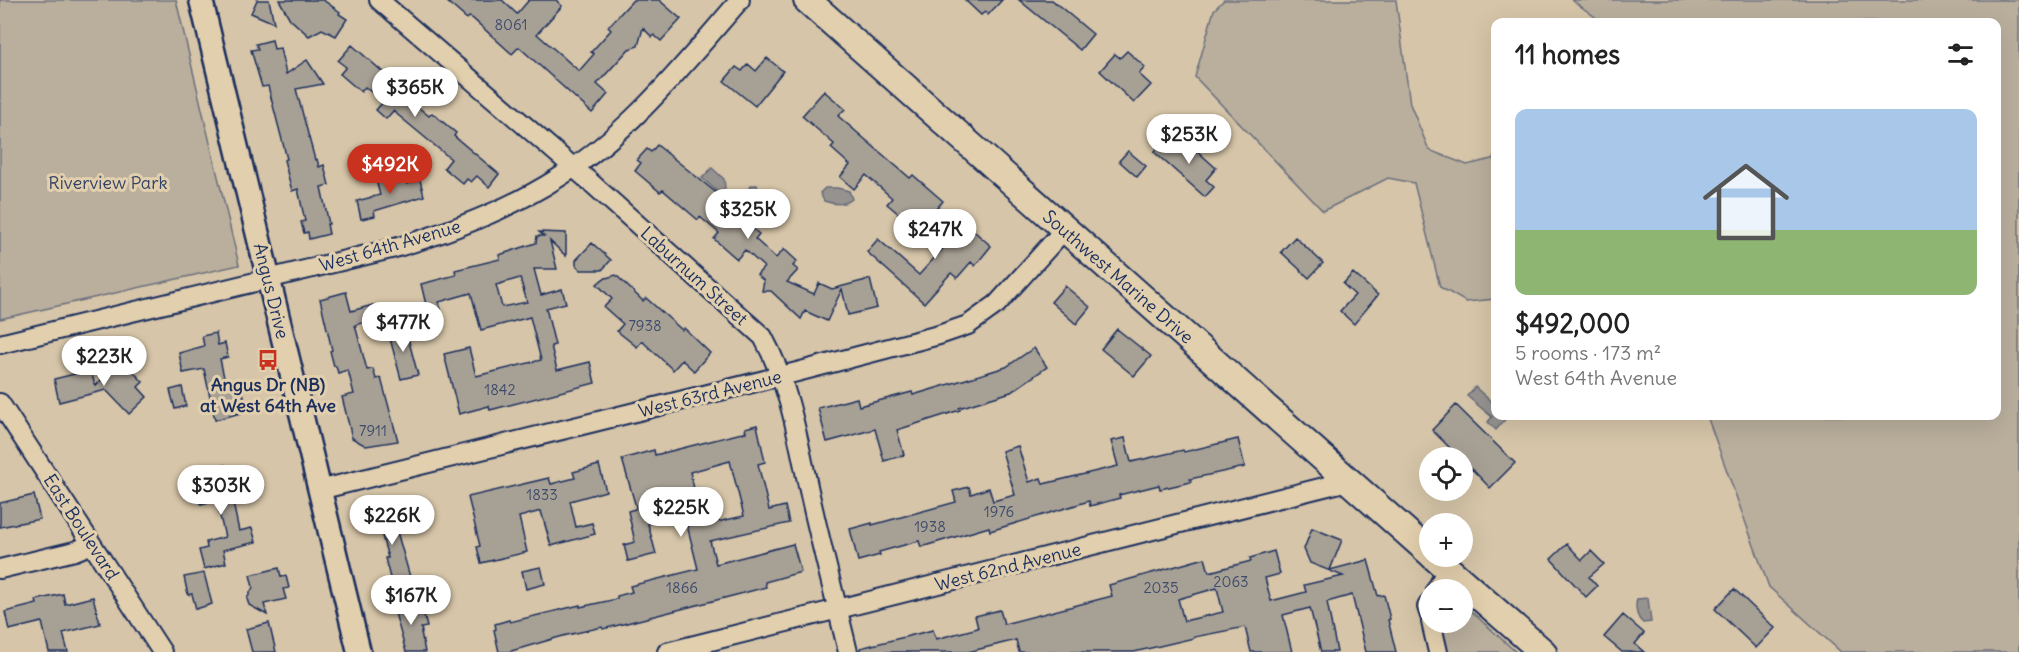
<!DOCTYPE html>
<meta charset="utf-8">
<style>
body{margin:0;font-family:Delius,sans-serif;background:#f6f6f6;color:#222;height:100vh;display:flex;flex-direction:column;font-size:22px;white-space:nowrap}
*{box-sizing:border-box;margin:0}
p{font-size:20px;color:#767676}
.icon{flex:none;width:33px;height:33px;fill:none;stroke:currentColor;stroke-width:2;stroke-linecap:round;stroke-linejoin:round}
.map{position:relative;flex:1;overflow:hidden}
.side{position:absolute;left:1491px;top:18px;width:510px;height:402px;display:flex;flex-direction:column;background:#fff;border-radius:12px;box-shadow:0 6px 24px #0002}
.side>*{flex:none}
.controls{position:absolute;left:1419px;top:447px;display:grid;gap:12px}
.controls a{display:grid;place-items:center;width:54px;height:54px;border-radius:50%;background:#fff;box-shadow:0 6px 24px #0002;font-size:30px}
.price{position:absolute;translate:-50% -51px;padding:0 14px;border-radius:21px;background:#fff;color:#222;font-size:20px;line-height:39px;filter:drop-shadow(0 2px 3px #0008)}
.price::after{content:'';position:absolute;left:50%;top:36px;width:18px;height:14px;margin-left:-9px;background:inherit;clip-path:polygon(0 0,100% 0,50% 100%)}
.price.current{background:#c8321e;color:#fff}
ul{padding:0;list-style:none}
li{display:grid;align-content:center;gap:12px;height:318px;padding:0 24px}
li+li{border-top:2px solid #e0e0e0}
li span{display:grid;place-items:center;height:186px;border-radius:12px;color:#555}
li>.icon{margin-inline-start:auto}
span .icon{width:108px;height:108px;fill:#fffc;stroke-width:1}
li b{font-size:26px}
h2{display:flex;justify-content:space-between;align-items:center;height:72px;padding:0 24px;font-size:26px}
.map>svg:first-child{display:block}
.green{fill:#baaf9d;stroke:#6a6f7e;stroke-width:1.5}
.water{fill:#96928f;stroke:#656a7b;stroke-width:1.5}
.building{fill:#a7a095;stroke:#1b2f5e;stroke-width:1.5;fill-rule:evenodd}
.lines{fill:none;stroke-linecap:round;stroke-linejoin:round}
.minor-casing{stroke:#1b2f5e;stroke-width:22}
.tertiary-casing{stroke:#1b2f5e;stroke-width:27}
.secondary-casing{stroke:#1b2f5e;stroke-width:30}
.minor{stroke:#e2cfad;stroke-width:18}
.tertiary{stroke:#e2cfad;stroke-width:22}
.secondary{stroke:#e2cfad;stroke-width:26}
.labels{text-anchor:middle;stroke-width:6;stroke-linejoin:round;paint-order:stroke}
.number-label{font-size:15px;fill:#3e4b6c}
.park-label{font-size:18px;fill:#334267;stroke:#e2cfad}
.street-label{font-size:18px;fill:#1b2f5e;stroke:#e2cfad}
.poi-label{font-size:18px;font-weight:bold;fill:#1b2f5e;stroke:#e2cfad}
</style>
<div class="map">
<svg width="2019" height="652" viewBox="0 0 2019 652">
<rect width="100%" height="100%" fill="#d6c5a8"/>
<filter id="ink" filterUnits="userSpaceOnUse"><feTurbulence type="fractalNoise" baseFrequency=".0167" numOctaves="2"/><feDisplacementMap in="SourceGraphic" scale="12" xChannelSelector="R" yChannelSelector="G"/><feConvolveMatrix kernelMatrix="1 2 1 2 8 2 1 2 1" color-interpolation-filters="sRGB"/></filter>
<g filter="url(#ink)">
<!-- green -->
<path class="green" d="M0,0H176L239,265L0,319Z
M1224,0H1396L1410,104L1429,150L1467,165L1492,159L1495,155V299L1466,302L1440,287L1414,183L1388,178L1323,211L1195,77L1214,10Z
M1572,0H2019V652H1841L1769,587L1707,416H1996V22H1602Z
M1463,604L1516,652H1445L1438,623L1462,622Z"/>
<!-- water -->
<path class="water" d="M712,168L724,179L725,188L720,194L702,178Z
M752,185H757L759,193L753,199L751,207H744L741,202L743,194Z
M825,188H837L849,191L852,199C844,206 833,204 824,201L820,193Z
M1475,387L1495,405L1496,416H1508L1496,430L1488,422L1492,417L1467,396Z
M1648,598L1651,622L1643,623C1636,617 1635,607 1637,599Z"/>
<!-- building -->
<path class="building" d="M257,0H269L274,23L251,13Z
M279,0H323L340,12L339,14L347,19L336,36L322,29L309,36L290,19Z
M445,0H502L517,14L529,0H556L562,6L537,34L579,71L594,54L591,52L611,30L608,27L633,0H659L681,19L661,41L654,35L652,37L643,28L638,46L629,49L597,84L608,94L592,113L519,47L512,54L472,18L469,17L467,19Z
M965,0H1002L988,15L985,12L981,15Z
M1019,0H1052L1093,34L1080,50Z
M272,40L274,49L280,48L286,74L307,60L323,84L296,89L315,160L317,159L319,167L324,165L329,185L321,187L329,224H327L329,234L309,239L308,232L304,233L301,222L305,221L298,189L292,191L284,160L287,159L268,86L262,87L251,50L258,49L256,44Z
M352,45L399,86L398,88L409,97L408,99L429,116L432,113L456,133L454,136L499,174L489,187L477,176L471,182L467,179L463,184L444,168L451,159L393,111L386,119L376,110L383,102L365,87L361,92L340,74L346,67L338,61Z
M1127,51L1145,67L1139,74L1151,85L1134,103L1100,71L1115,54L1120,58Z
M767,58L783,71L755,106L724,81L736,67L742,71L748,64L756,71Z
M824,91L845,109L838,116L910,178L913,175L943,201L918,230L887,204L892,198L866,175L854,189L840,177L850,165L831,148L834,144L802,116Z
M1185,140L1216,168L1206,180L1214,187L1205,197L1154,152L1164,142L1175,152Z
M657,145L719,195L716,198L759,234L755,239L776,258L784,249L797,261L793,266L798,270L787,282L814,294L819,283L832,289L870,279L877,308L848,315L842,289L827,321L805,311L801,319L771,291H762L764,281L757,275L764,267L745,250L737,259L714,239L719,233L700,217L698,220L663,190L660,192L635,171L641,163L637,160L647,149L651,152Z
M1128,151L1146,166L1137,177L1119,161Z
M404,174L407,184L420,180L424,196L374,211L375,216L361,219L357,201L380,195L376,180Z
M959,218L991,246L975,266L971,262L957,278L951,273L924,303L867,252L878,239L919,275L946,245L940,240Z
M539,232L566,233V256L550,241L557,269H534L541,295L562,289L566,303L546,308L555,345L551,346L557,370L590,362L595,383L490,410L489,406L459,414L444,354L469,348L476,376L541,360L530,317L481,330L471,293L439,302L441,310L428,313L421,284L456,275L455,270L500,259L499,255L536,243L537,236H544ZM520,278L527,302L502,307L496,285Z
M1295,237L1323,263L1309,278L1281,252Z
M592,243L611,260L602,270H581L576,265V260Z
M1353,273L1378,295L1354,324L1340,311L1355,295L1343,284Z
M616,275L643,301L646,298L682,330L684,328L710,353L694,371L682,360L673,370L642,341L637,347L617,331L623,324L604,307L612,299L597,284L603,279Z
M1065,286L1090,307L1076,324L1051,302Z
M346,292L351,311L373,305L376,319L355,325L367,370L373,369L376,379L381,378L398,441L366,446L352,438L342,397L354,394L348,370L338,373L336,366H334L330,351L332,350L320,299Z
M405,327L418,375L401,379L388,331Z
M1117,329L1151,356L1134,376L1101,349Z
M216,333L218,345L225,343L228,357L220,359L225,382L240,380L246,405L242,406L244,412L215,420L204,369L183,373L179,353L204,346L202,336Z
M1034,348L1047,367L1011,392L959,408L960,410L897,430L904,455L884,461L875,429L827,442L818,408L857,398L859,406L912,392L913,395L1006,367Z
M122,360L143,382L138,387L147,397L129,414L106,390L59,402L54,379L91,370L95,386Z
M182,387L186,406L175,409L170,390Z
M1456,405L1515,463L1490,488L1472,469L1462,479V458H1460L1432,430Z
M757,425L765,462L758,464L769,510L785,506L789,523L710,541L716,564L793,544L801,572L765,582L766,587L740,594L619,625L603,629L602,627L563,636L508,652H499L494,630L496,629L495,624L509,620L510,622L580,605V607L617,599V596L632,592L630,586L698,569L684,513L648,524L656,554L628,561L624,545L635,542L628,511L635,509L636,507L622,459L654,450L655,455L746,432L745,428ZM730,461L744,516L703,525L690,472Z
M1125,438L1131,462L1183,450L1184,452L1238,439L1245,467L1190,479L1191,482L1160,489L1159,485L1119,495L1120,498L1090,506L1089,501L990,531L989,527L921,547L919,541L879,552L880,555L858,561L850,529L872,523V525L956,502L953,491L969,487L971,494L989,488L993,501L1015,495L1002,451L1018,446L1029,482L1041,478L1043,484L1118,466L1111,441Z
M225,465L239,531L252,528L256,542L223,550L226,563L204,569L199,550L207,548L206,542L225,537L216,500L201,504L194,473Z
M599,465L606,491L570,501L576,527L592,523L595,534L551,546L541,511L519,517L527,552L481,563L477,547L480,546L468,497L549,478L551,484L575,478L573,472Z
M34,495L40,519L0,527V503Z
M390,507L410,577L391,582L385,558H388L375,510Z
M1312,528L1342,540L1330,570L1368,560L1378,596L1384,595L1390,619L1388,620L1396,652H1366L1352,595L1327,602L1337,652H1321L1310,608L1283,615L1292,652H1251L1245,627L1194,637V638L1134,652H1019L1016,640L968,652H860V648L933,630L936,639L978,628L975,616L1000,610L1004,624L1112,596L1109,585L1205,558L1209,572L1251,561L1250,558L1274,551L1280,574L1265,578L1271,601L1306,592L1304,585L1343,576L1310,563L1304,549ZM1217,588L1223,612L1184,621L1178,599Z
M1567,544L1582,560L1591,551L1604,564L1589,577L1597,586L1586,597L1551,559Z
M541,567L545,584L526,589L522,571Z
M279,568L281,577L286,576L289,588L283,589L286,599L264,604L267,615L249,605L247,599L253,587L250,575Z
M204,573L212,604L196,609L192,594L188,595L184,577Z
M1734,589L1775,628L1756,648L1715,609Z
M63,594L65,604L93,597L100,624L63,633L68,652H49L42,622L9,630L5,612L37,604L36,600Z
M414,601L415,605L421,603L427,627L421,628L422,632H421L425,652H406L395,613V606Z
M1623,615L1644,633L1635,644L1644,652H1622L1604,637Z
M269,623L276,652H252L246,629Z"/>
<g class="lines">
<defs>
<path id="minor" d="M379,0L588,180L763,337C789,385 797,434 808,486C820,542 835,597 848,652
M0,344L395,248C452,231 508,210 558,178C630,133 685,63 740,0
M0,403L162,652
M319,490L797,372L939,335L968,325L997,304L1064,230
M0,569L75,551L92,544
M1436,590L1447,569
M1430,602L1427,607L1430,616
M1431,622L1438,652
M667,652L1348,481"/>
<path id="tertiary" d="M201,0L359,652"/>
<path id="secondary" d="M807,0L1430,553
M1433,556L1543,652"/>
</defs>
<!-- minor casing -->
<use href="#minor" class="minor-casing"/>
<!-- tertiary casing -->
<use href="#tertiary" class="tertiary-casing"/>
<!-- secondary casing -->
<use href="#secondary" class="secondary-casing"/>
<!-- minor -->
<use href="#minor" class="minor"/>
<!-- tertiary -->
<use href="#tertiary" class="tertiary"/>
<!-- secondary -->
<use href="#secondary" class="secondary"/>
</g>
</g>
<!-- icons -->
<defs>
<symbol id="bus-bare" viewBox="-9 -9 18 18"><path d="M-5-6H5V4H4V6H2V4H-2V6H-4V4H-5ZM-3.5-4V0h7V-4ZM-3.5 1.2v1.5H-2V1.2ZM2 1.2v1.5H3.5V1.2Z" fill="#c8321e" stroke="#e2cfad" stroke-width="2.5" paint-order="stroke"/></symbol>
</defs>
<g fill-rule="evenodd">
<use href="#bus-bare" x="253" y="345" width="30" height="30"/>
</g>
<g class="labels">
<!-- number labels -->
<g class="number-label">
<text x="511" y="30">8061</text>
<text x="645" y="331">7938</text>
<text x="500" y="395">1842</text>
<text x="373" y="436">7911</text>
<text x="542" y="500">1833</text>
<text x="999" y="517">1976</text>
<text x="930" y="532">1938</text>
<text x="1231" y="587">2063</text>
<text x="682" y="593">1866</text>
<text x="1161" y="593">2035</text>
</g>
<!-- park labels -->
<g class="park-label">
<text x="108" y="189">Riverview Park</text>
</g>
<!-- street labels -->
<g class="street-label">
<text transform="translate(390 246) rotate(-16)" y="6">West 64th Avenue</text>
<text transform="translate(694 276) rotate(42)" y="6">Laburnum Street</text>
<text transform="translate(1118 277) rotate(41)" y="6">Southwest Marine Drive</text>
<text transform="translate(271 291) rotate(76)" y="6">Angus Drive</text>
<text transform="translate(710 394) rotate(-14)" y="6">West 63rd Avenue</text>
<text transform="translate(81 527) rotate(57)" y="6">East Boulevard</text>
<text transform="translate(1008 567) rotate(-14)" y="6">West 62nd Avenue</text>
</g>
<!-- poi labels -->
<g class="poi-label">
<text x="268" y="391">Angus Dr (NB)<tspan x="268" dy="21">at West 64th Ave</tspan></text>
</g>
</g>
</svg>
<div class="controls">
<a><svg class="icon" aria-label="locate" viewBox="0 0 24 24"><circle cx="12" cy="12" r="6"/><path d="M12 2v4M12 18v4M2 12h4M18 12h4"/></svg></a>
<a>+</a>
<a>−</a>
</div>
<b class="price" style="left:415px;top:118px">$365K</b>
<b class="price" style="left:1189px;top:165px">$253K</b>
<b class="price current" style="left:390px;top:195px">$492K</b>
<b class="price" style="left:748px;top:240px">$325K</b>
<b class="price" style="left:935px;top:260px">$247K</b>
<b class="price" style="left:403px;top:353px">$477K</b>
<b class="price" style="left:104px;top:387px">$223K</b>
<b class="price" style="left:221px;top:516px">$303K</b>
<b class="price" style="left:681px;top:538px">$225K</b>
<b class="price" style="left:392px;top:546px">$226K</b>
<b class="price" style="left:411px;top:626px">$167K</b>
<section class="side">
<h2>11 homes<svg class="icon" aria-label="filters" viewBox="0 0 24 24"><path d="M4 7h16M4 17h16"/><circle cx="9" cy="7" r="2"/><circle cx="15" cy="17" r="2"/></svg></h2>
<ul>
<li><span style="background:linear-gradient(#a9c7e8 65%,#8fb573 0)"><svg class="icon" aria-label="home" viewBox="0 0 24 24"><path d="M3 11l9-7 9 7M6 9v11h12V9"/></svg></span><div><b>$492,000</b><p>5 rooms · 173 m²</p><p>West 64th Avenue</p></div></li>
</ul>
</section>
</div>
